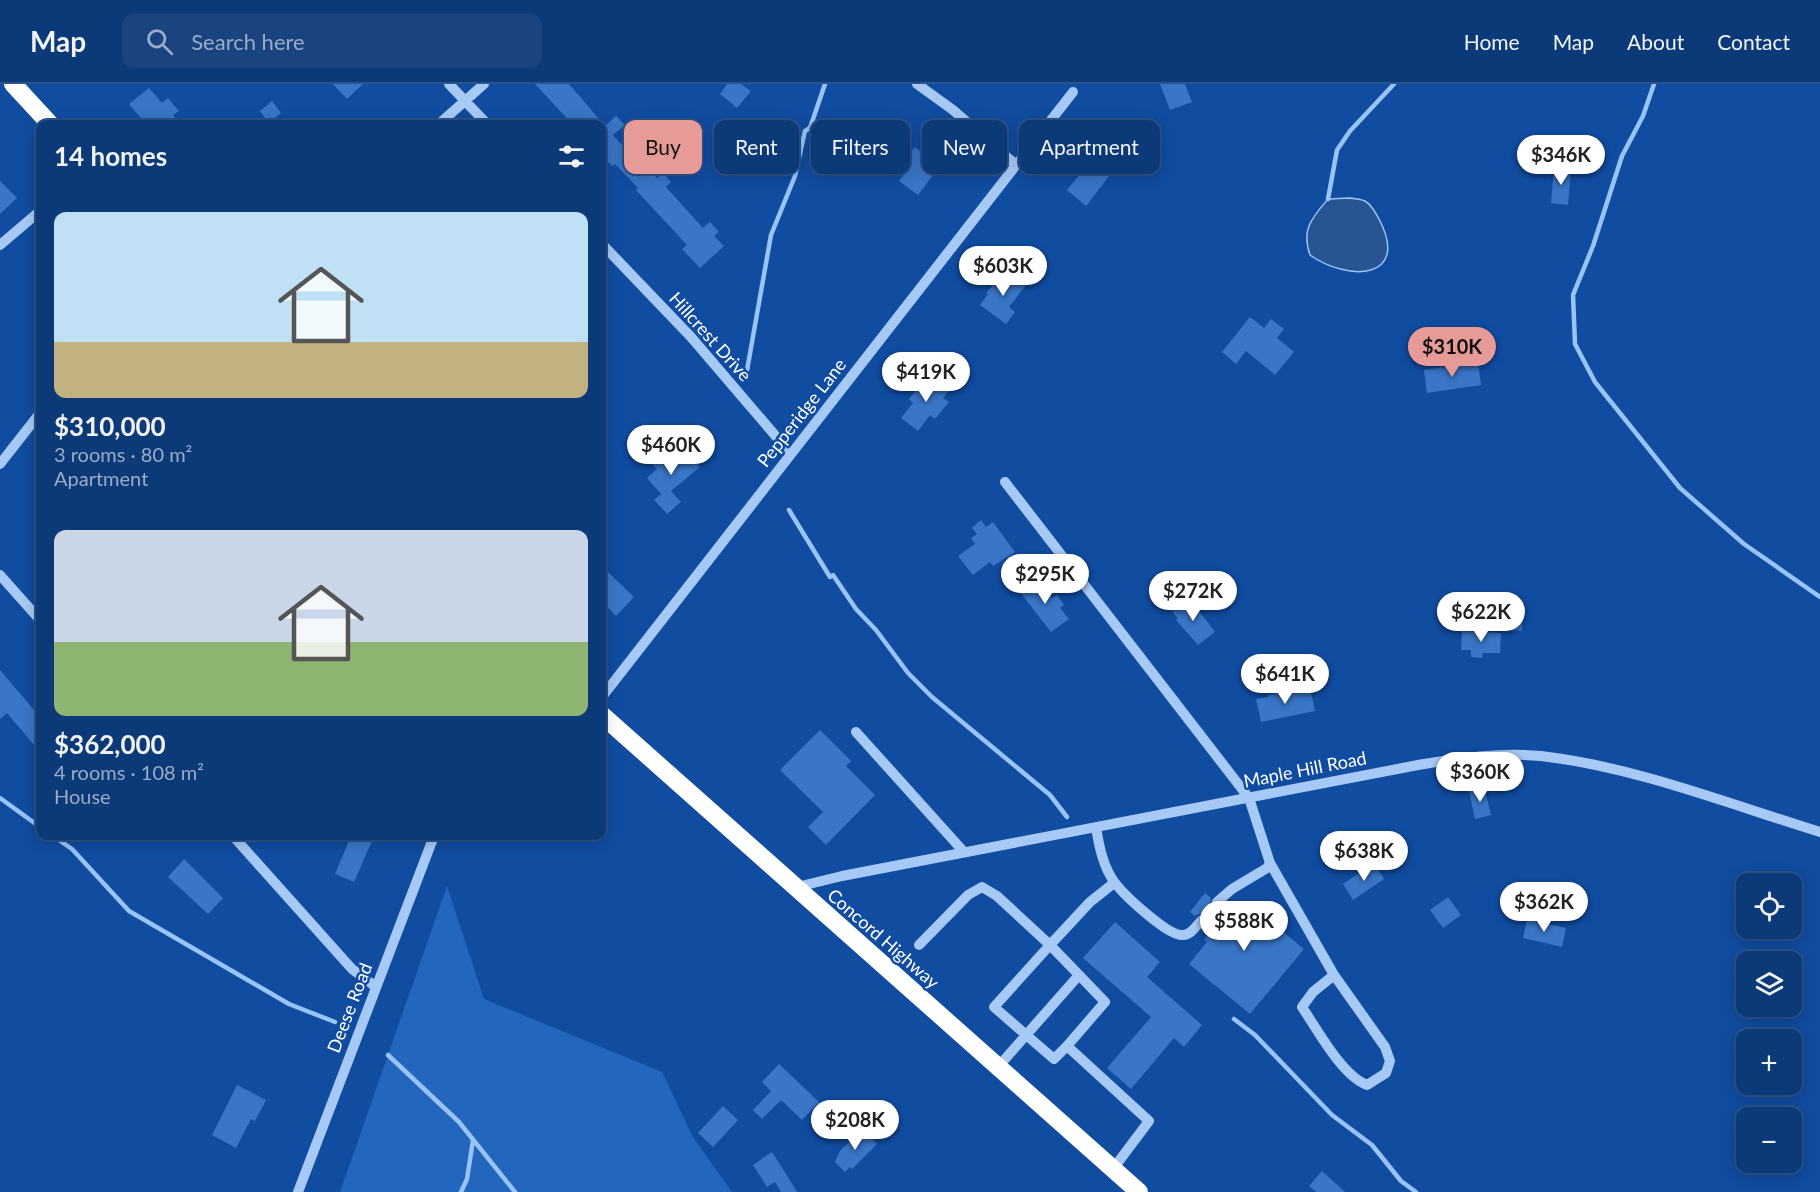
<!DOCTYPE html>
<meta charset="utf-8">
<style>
body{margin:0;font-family:Lato,sans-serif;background:#1a4480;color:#f1f3f6;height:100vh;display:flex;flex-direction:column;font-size:22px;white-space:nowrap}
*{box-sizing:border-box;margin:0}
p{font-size:20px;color:#9aacc6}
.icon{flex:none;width:33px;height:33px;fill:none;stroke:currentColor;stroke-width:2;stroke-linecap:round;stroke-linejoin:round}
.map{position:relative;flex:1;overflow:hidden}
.panel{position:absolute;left:36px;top:36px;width:570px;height:720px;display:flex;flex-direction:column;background:#0c3978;border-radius:12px;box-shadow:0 3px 15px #0003,0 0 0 2px #2c538a}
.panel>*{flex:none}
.guide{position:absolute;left:624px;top:36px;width:570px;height:54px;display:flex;gap:12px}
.tools{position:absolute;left:1736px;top:789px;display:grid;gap:12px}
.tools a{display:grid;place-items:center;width:66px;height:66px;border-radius:12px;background:#0c3978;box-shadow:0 3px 15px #0003,0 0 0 2px #2c538a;font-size:30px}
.price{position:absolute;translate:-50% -51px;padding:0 14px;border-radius:21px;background:#fff;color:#222;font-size:20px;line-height:39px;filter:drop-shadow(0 2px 3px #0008)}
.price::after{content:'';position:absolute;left:50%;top:36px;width:18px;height:14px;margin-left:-9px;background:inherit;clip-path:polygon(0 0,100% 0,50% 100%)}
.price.active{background:#e69b98;color:#111}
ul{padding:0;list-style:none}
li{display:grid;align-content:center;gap:12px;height:318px;padding:0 18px}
li span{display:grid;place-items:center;height:186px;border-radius:12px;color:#555}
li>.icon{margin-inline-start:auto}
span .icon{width:108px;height:108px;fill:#fffc;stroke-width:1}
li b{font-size:26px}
h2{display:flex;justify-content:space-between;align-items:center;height:72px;padding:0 18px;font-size:26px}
.chip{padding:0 21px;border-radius:12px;background:#0c3978;box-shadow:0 3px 15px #0003,0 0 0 2px #2c538a;font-size:21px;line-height:54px}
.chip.active{background:#e69b98;color:#111}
header{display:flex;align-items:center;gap:36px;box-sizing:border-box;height:84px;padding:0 30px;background:#0c3978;border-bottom:2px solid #2c538a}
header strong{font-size:28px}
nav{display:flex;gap:33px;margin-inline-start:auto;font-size:21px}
.search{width:420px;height:54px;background:#1a4480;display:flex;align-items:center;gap:15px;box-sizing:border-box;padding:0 21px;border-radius:12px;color:#9aacc6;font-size:22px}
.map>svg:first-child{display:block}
.green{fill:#2366be}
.water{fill:#285492;stroke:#99c4f9;stroke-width:1.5}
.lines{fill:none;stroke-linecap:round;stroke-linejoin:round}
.stream{stroke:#99c4f9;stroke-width:4.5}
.building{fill:#3976c7}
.minor-tunnel{stroke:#3467ae;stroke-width:10;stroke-dasharray:10 5;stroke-linecap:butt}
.minor{stroke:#a7c9f5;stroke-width:10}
.highway{stroke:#fff;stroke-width:18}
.labels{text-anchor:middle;stroke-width:5;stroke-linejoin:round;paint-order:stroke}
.street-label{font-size:18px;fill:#fff;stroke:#104ca0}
</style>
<header>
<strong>Map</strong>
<div class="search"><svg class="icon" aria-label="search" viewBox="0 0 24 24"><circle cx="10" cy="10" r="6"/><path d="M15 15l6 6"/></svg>Search here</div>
<nav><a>Home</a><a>Map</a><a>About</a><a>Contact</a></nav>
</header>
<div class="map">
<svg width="1820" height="1108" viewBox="0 0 1820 1108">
<rect width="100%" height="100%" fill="#104ca0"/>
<!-- green -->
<path class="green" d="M447,802L484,915L662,988L693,1053L732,1108H340Z"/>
<!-- water -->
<path class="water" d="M1328,115C1340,115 1354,112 1365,117C1372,121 1375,128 1379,135C1411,196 1348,198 1310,171C1301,145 1312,134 1328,115Z"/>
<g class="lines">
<!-- stream -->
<path class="stream" d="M1654,0L1643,32L1622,72L1593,162L1573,211L1575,260L1595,298L1680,404L1744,460L1820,513
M1328,115L1337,66L1350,47L1394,0
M746,292L771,151L795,92L805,47L810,44L825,0
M789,426L830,493L833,491L856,525L876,546L908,589L932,613L1050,711L1067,733
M0,714L40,743
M53,752L72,765L129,827L289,920L335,938
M1234,935L1255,951L1332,1031L1372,1061L1401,1097L1416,1108
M388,971L459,1038L515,1108
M461,1108L467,1095L473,1056"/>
</g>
<!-- building -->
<path class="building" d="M333,0H363L347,15Z
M535,0H569L605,42L616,32L625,41L613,51L641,82L644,80L657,94L663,89L671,98L666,103L703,144L710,138L719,148L714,152L724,162L700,184L682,165L687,161L636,106L638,104L615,80L612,82L602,71V40H572Z
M727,0H741L751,7L737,24L720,10Z
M1160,0H1185L1192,18L1170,26Z
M149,4L162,19L168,14L179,27L173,31L181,40H146L129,20Z
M272,17L281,29L269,39L260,27Z
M847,50L862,56L857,68L854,67L845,89L835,85Z
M934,51L953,65L918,111L899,97L912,80L905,75L915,63L921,68Z
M1095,72L1113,87L1086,122L1067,106Z
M1554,84L1571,85L1568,121L1551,119Z
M0,97L17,114L0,130Z
M1007,186L1026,201L1009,223L1015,228L1006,240L980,221L988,210L986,209Z
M1250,233L1264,244L1271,235L1284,245L1277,254L1294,268L1275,291L1246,267L1236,280L1222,268Z
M1478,278L1481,301L1427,309L1424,286Z
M932,293L950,306L943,314L949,318L935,335L930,331L918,347L901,334L913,319L909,315L922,298L926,301Z
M680,360L700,383L671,407L681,418L667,430L654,416L661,410L647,394L657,385L651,379L661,370L665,374Z
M981,436L986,443L993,438L1015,468L993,482L990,478L973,491L958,472L975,460L971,454L977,450L972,444Z
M608,488L634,513L616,532L602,517V495Z
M1036,495L1052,514L1057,511L1064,521L1060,524L1069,535L1051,548L1020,508Z
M1189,514L1215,548L1198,561L1176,536L1178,535L1172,527Z
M1510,525H1523L1522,547L1510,546Z
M1462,547L1501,549L1500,569H1483L1482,574L1471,573V566H1461Z
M0,586L40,633V668L7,629L0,635Z
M1310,604L1315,627L1261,638L1256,615L1268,613L1267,611Z
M820,646L851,677L846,682L875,711L826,761L808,743L823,728L780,686Z
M1484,703L1491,731L1475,735L1469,707Z
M351,752L372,757L354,798L335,790Z
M184,775L223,814L208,830L168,793Z
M1374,779L1384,795L1353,816L1343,800Z
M1205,809L1211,814L1210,820L1215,825L1223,823L1228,828L1236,818L1243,823L1248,817L1263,829L1266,825L1282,838L1278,844L1304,865L1250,930L1189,880L1207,858L1204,855L1211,846L1207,842L1208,835L1206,831L1199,830L1195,832L1190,828Z
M1448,813L1461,831L1443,844L1430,826Z
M1527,835L1566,844L1562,863L1523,854Z
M1115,838L1160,878L1147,893L1202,941L1184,963L1174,954L1131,1005L1107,984L1151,933L1083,874Z
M779,980L819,1018L802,1036L781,1016L762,1035L753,1026L771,1007L762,998Z
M237,1001L266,1016L255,1037L251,1035L236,1064L212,1051Z
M723,1022L738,1036L713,1063L698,1049Z
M863,1045L877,1060L852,1085L850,1083L845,1088L835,1078L840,1067Z
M772,1068L786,1090L797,1108H781L775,1098L767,1103L753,1081Z
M1322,1087L1345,1108H1316L1309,1102Z"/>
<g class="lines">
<!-- minor-tunnel -->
<path class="minor-tunnel" d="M1201,837L1217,818"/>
<!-- minor -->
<path class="minor" d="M449,0L487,40
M917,0L953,26L1016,81
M439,40L484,0
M602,160L691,253L791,370
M0,161L40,127
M0,380L40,329
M1005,398L1249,714L1270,779L1267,784L1232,805L1217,818
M0,491L40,536
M602,613L1073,8
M856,648L964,768
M1096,743C1099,762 1103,783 1115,799C1125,812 1169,853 1183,851C1191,851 1196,842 1201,837
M233,752L352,885L376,903
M1270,779L1334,891L1385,963L1390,977L1386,989L1367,1001C1342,992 1317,945 1302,923L1313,908L1334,891
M793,804L842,792L1418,681C1458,674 1500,668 1541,672C1636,683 1729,720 1820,748
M919,861L968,811L982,803L997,812L1050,861L994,923L1054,975L1067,962L1149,1037L1113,1085
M1067,962L1105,918L1079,891
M998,983L1079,891L1050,861L1090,818L1114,799
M298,1108L434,752"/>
<!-- highway -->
<path class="highway" d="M13,0L50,40
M602,631L1139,1108"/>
</g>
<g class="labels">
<!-- street labels -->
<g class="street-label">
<text transform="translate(710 253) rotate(48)" y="6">Hillcrest Drive</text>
<text transform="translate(802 329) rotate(-52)" y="6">Pepperidge Lane</text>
<text transform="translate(1305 686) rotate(-11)" y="6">Maple Hill Road</text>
<text transform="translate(883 855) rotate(41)" y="6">Concord Highway</text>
<text transform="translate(350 924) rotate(-69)" y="6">Deese Road</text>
</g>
</g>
</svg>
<div class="tools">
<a><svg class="icon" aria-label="locate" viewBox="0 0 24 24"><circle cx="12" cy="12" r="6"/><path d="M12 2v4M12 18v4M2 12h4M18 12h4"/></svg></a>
<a><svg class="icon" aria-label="layers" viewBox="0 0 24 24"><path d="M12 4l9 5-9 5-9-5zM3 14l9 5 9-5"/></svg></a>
<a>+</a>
<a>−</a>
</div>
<b class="price" style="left:1561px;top:102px">$346K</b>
<b class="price" style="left:1003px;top:213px">$603K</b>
<b class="price active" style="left:1452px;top:294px">$310K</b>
<b class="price" style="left:926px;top:319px">$419K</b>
<b class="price" style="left:671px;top:392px">$460K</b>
<b class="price" style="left:1045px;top:521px">$295K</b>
<b class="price" style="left:1193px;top:538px">$272K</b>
<b class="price" style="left:1481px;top:559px">$622K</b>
<b class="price" style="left:1285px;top:621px">$641K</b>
<b class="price" style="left:1480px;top:719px">$360K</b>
<b class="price" style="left:1364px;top:798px">$638K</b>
<b class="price" style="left:1544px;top:849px">$362K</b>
<b class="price" style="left:1244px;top:868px">$588K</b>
<b class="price" style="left:855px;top:1067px">$208K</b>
<div class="guide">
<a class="chip active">Buy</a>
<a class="chip">Rent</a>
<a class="chip">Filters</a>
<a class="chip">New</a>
<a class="chip">Apartment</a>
</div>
<section class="panel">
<h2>14 homes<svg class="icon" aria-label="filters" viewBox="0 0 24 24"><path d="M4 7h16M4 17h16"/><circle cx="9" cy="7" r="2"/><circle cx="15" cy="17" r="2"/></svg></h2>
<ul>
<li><span style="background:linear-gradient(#bfe0f5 70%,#c2b280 0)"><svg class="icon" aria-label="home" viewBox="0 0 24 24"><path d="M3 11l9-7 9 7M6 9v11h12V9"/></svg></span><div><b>$310,000</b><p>3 rooms · 80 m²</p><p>Apartment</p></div></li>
<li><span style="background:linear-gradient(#c9d6e8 60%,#8fb573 0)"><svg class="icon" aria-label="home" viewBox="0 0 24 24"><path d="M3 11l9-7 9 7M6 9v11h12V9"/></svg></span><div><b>$362,000</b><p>4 rooms · 108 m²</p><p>House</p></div></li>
</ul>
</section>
</div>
